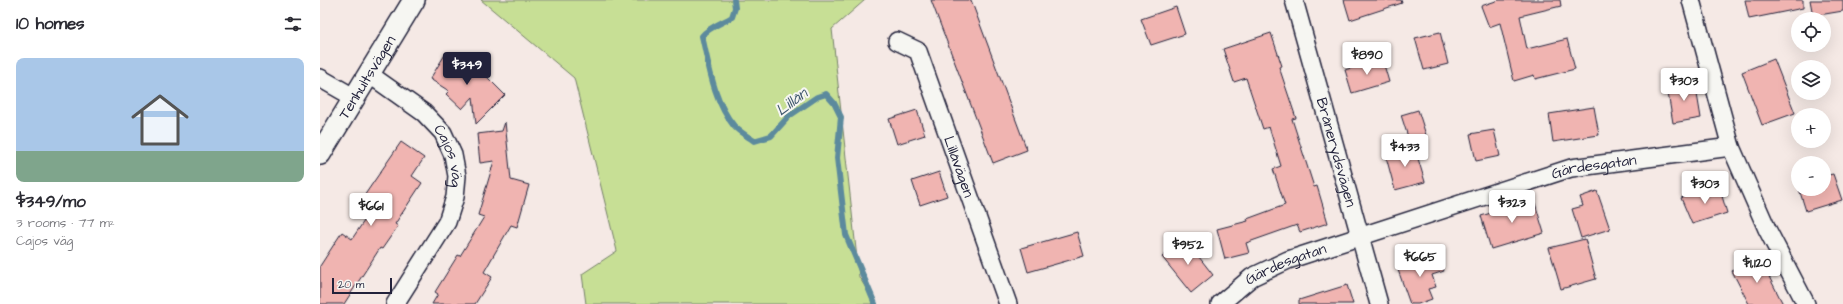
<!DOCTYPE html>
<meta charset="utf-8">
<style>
body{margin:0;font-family:"Architects Daughter",sans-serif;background:#f7f7f7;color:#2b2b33;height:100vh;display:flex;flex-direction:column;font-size:15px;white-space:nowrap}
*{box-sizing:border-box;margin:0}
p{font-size:13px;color:#7c7c81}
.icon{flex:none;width:22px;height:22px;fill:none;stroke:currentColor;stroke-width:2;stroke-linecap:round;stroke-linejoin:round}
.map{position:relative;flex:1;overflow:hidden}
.panel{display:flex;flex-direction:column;background:#fff;width:320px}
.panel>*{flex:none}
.controls{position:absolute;left:1471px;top:12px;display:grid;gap:8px}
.controls a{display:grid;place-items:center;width:40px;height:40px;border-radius:50%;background:#fff;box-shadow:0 4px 16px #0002;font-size:20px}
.scale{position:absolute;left:12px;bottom:10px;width:60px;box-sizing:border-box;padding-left:4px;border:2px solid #22223b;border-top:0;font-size:11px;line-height:14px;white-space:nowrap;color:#22223b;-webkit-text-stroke:3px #f6f6f2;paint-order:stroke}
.price{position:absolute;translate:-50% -34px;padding:0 9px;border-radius:4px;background:#fff;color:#222;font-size:13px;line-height:26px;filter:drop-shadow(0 1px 2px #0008)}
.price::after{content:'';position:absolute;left:50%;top:24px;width:12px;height:9px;margin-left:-6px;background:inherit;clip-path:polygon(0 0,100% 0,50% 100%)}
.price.current{background:#22223b;color:#fff}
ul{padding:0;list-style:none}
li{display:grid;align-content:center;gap:8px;height:212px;padding:0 16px}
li+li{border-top:1px solid #e1e1e2}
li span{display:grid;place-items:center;height:124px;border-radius:8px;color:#555}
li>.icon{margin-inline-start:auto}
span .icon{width:72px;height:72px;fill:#fffc;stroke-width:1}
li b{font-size:17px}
h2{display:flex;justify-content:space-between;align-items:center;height:48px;padding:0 16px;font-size:17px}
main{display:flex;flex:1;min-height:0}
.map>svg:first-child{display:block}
.green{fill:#c7df95;stroke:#748068}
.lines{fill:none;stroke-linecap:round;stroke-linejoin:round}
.stream{stroke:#5b8a9d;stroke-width:6}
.building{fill:#f0b4b1;stroke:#22223b}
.minor-casing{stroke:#22223b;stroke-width:20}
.tertiary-casing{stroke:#22223b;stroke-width:24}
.minor{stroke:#f6f6f2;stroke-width:17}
.tertiary{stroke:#f6f6f2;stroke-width:21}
.labels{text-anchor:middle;stroke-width:4;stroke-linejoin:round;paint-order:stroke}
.street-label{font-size:15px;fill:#22223b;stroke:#f6f6f2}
.water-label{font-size:16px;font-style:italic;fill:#3e566c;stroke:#f6f6f2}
</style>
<main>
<section class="panel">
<h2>10 homes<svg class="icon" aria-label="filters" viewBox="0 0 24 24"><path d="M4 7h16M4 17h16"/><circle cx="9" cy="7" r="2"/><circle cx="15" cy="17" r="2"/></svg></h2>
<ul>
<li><span style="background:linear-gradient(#a9c7e8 75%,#7fa58c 0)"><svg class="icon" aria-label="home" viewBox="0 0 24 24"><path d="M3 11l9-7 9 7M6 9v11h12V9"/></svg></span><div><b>$349/mo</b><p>3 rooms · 77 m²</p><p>Cajos väg</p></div></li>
</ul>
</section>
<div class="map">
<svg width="1523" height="304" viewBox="0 0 1523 304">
<rect width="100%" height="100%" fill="#f5e9e5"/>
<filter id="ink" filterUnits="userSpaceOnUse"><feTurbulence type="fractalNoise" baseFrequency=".025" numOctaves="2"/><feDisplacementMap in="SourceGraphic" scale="8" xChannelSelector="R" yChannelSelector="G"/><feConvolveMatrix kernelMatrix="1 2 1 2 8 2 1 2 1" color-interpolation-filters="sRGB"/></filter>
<g filter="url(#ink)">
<!-- green -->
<path class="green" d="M161,0H545L512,29L539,277L556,304H266L262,274L297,251L254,78Z"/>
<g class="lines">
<!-- stream -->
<path class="stream" d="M414,0L415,8L412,17C402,23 389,27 382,36C389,66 394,102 414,126C419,132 428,136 434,141L451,136L469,116L497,97L506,94L514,103L521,117L517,158L526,235L555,304"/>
</g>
<!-- building -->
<path class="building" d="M611,0H651L707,150L673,163Z
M1024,0H1081L1082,3L1030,20Z
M1179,0H1240L1241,6L1200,16L1207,49L1247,39L1255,69L1215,79L1214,75L1194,81L1180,23L1169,27L1161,6Z
M1425,0H1483V8L1429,19Z
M1490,0H1523V11L1493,16Z
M856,7L865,34L831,45L821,19Z
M1120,32L1128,64L1104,70L1095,38Z
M951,33L962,66L959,67L976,118L972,119L994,187L997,186L1008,223L980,232L977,225L926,243L929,253L905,259L897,229L928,221L927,219L965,205L953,169L961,166L949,127L943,129L926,78L914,82L903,49Z
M126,53L150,69L155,65L185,95L156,124L153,97L142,109L126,94L129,91L110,79Z
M1062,58L1069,82L1032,93L1025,70Z
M1454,59L1475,113L1442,125L1422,72Z
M1375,82L1381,118L1353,123L1347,87Z
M1274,107L1279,135L1233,142L1229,114Z
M597,110L605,135L577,144L569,119Z
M1098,110L1106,135L1089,140L1081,115Z
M185,122L191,180L209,185L197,227L191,225L164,272L172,277L155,304H112L118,294L115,292L138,255L140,256L164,217L158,215L174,161L160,163L157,134L182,131Z
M1174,130L1180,156L1156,161L1150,134Z
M81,142L104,158L92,176L102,183L75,224L78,226L62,249L60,248L24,304H0V266L22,232L32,239L56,203L44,196Z
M1094,145L1105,182L1075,190L1065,153Z
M619,172L627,196L600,205L592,181Z
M1513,174L1522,200L1486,211L1479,189H1504V176Z
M1399,186L1407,213L1372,224L1361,198Z
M1277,191L1290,229L1261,238L1252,209L1263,206L1260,197Z
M1214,200L1224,233L1171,249L1161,216Z
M757,232L764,256L708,272L701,248Z
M865,239L893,275L871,293L842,257Z
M1265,239L1276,279L1241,289L1229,248Z
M1118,254L1124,271L1112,275L1116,287L1108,289L1112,299L1098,304H1090L1077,267Z
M1439,257L1463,304H1429L1412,271Z
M1027,285L1033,304H979V300Z"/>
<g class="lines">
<defs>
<g id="minor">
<path id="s1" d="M974,0L1059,304"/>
<path d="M1371,0L1411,147L1447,229L1486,304"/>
<path id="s2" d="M577,41L598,51L688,304"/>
<path id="s3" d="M49,74L104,113L123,133L133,155L137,176L135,197L127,222L75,304"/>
<path d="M0,78L35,98"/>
<path id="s4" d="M900,304L932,277L968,260L1251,168L1411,147"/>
</g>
<g id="tertiary">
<path id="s5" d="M0,154L94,0"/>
</g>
</defs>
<!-- minor casing -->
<use href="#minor" class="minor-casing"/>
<!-- tertiary casing -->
<use href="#tertiary" class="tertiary-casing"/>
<!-- minor -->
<use href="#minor" class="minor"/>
<!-- tertiary -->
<use href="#tertiary" class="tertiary"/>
</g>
</g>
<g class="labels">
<!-- street labels -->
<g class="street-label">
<text dy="5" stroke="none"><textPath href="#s5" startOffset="90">Tenhultsvägen</textPath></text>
<text dy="5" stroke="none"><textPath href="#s1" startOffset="158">Brånerydsvägen</textPath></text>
<text dy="5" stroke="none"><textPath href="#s3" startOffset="119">Cajos väg</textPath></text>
<text dy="5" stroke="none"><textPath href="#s2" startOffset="146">Lillåvägen</textPath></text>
<text dy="5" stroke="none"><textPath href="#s4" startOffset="402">Gärdesgatan</textPath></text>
<text dy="5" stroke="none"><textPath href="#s4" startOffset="78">Gärdesgatan</textPath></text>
</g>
<!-- water labels -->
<g class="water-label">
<text transform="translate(471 101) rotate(-37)" y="6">Lillån</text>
</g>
</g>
</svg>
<div class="controls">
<a><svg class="icon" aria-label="locate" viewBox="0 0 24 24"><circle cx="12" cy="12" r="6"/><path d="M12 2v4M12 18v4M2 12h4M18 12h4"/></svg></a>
<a><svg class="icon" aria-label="layers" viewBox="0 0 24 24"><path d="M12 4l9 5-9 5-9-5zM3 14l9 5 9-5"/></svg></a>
<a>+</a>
<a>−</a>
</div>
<div class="scale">20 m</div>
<b class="price" style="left:1047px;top:76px">$890</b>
<b class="price current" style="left:147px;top:86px">$349</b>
<b class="price" style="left:1364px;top:102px">$303</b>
<b class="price" style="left:1085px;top:168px">$433</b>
<b class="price" style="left:1385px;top:205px">$303</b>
<b class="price" style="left:1192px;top:224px">$323</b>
<b class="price" style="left:51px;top:227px">$661</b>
<b class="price" style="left:868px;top:266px">$952</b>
<b class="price" style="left:1100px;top:278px">$665</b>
<b class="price" style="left:1437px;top:284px">$1,120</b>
</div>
</main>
